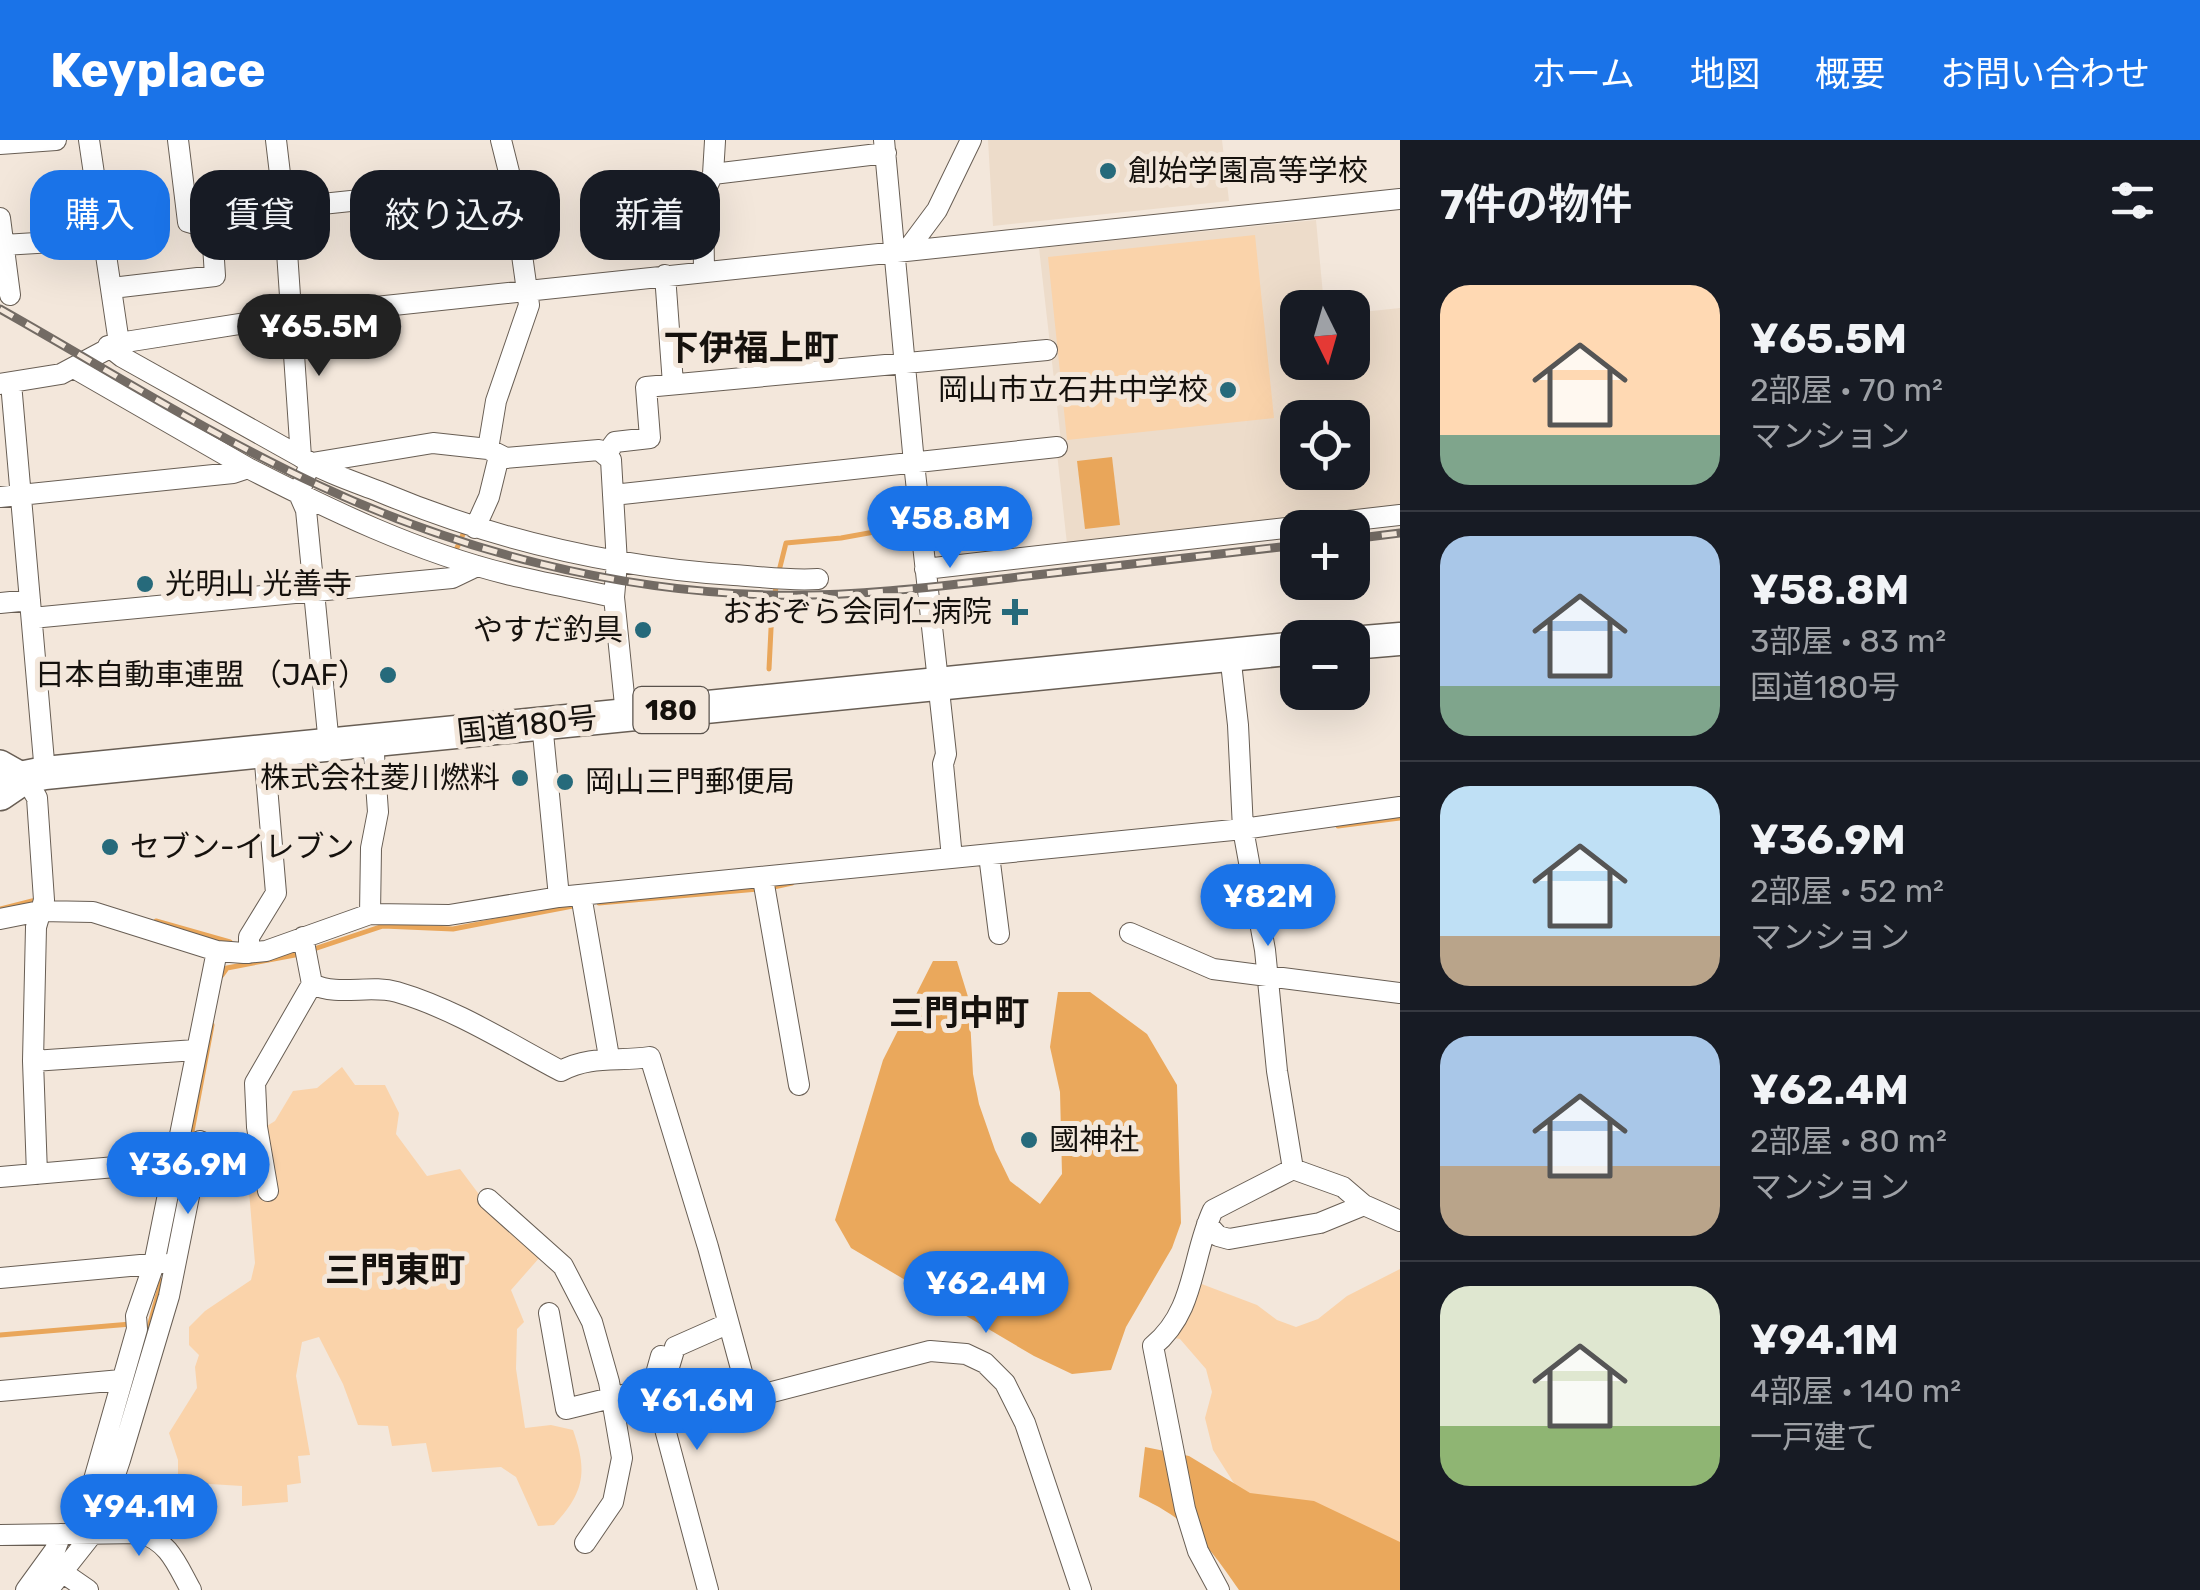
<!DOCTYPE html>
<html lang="ja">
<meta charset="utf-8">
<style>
body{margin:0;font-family:Rubik,"Noto Sans JP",sans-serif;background:#20242c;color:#f1f3f6;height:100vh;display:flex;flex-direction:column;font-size:38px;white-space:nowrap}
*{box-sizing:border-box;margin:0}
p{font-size:32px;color:#9ea1a6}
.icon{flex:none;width:55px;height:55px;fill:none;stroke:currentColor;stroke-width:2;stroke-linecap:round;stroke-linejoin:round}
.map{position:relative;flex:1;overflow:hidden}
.sheet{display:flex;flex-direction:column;background:#171b24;width:800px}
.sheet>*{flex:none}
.top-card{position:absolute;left:30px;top:30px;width:950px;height:90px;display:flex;gap:20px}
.needle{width:65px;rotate:175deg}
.fabs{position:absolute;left:1280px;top:150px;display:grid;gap:20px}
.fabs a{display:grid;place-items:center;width:90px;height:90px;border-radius:20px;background:#171b24;box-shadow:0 10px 40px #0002;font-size:50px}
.price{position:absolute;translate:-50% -85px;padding:0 22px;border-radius:35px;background:#1a73e8;color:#fff;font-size:32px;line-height:65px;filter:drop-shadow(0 2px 5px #0008)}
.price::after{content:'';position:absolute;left:50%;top:60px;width:30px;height:22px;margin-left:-15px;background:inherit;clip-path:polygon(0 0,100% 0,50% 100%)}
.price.active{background:#222;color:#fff}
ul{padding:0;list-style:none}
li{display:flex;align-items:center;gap:30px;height:250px;padding:0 40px}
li+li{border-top:2px solid #363941}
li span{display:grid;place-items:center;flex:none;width:280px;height:200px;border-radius:30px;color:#555}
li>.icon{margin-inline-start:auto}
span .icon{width:120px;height:120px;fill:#fffc;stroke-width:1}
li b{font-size:42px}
h2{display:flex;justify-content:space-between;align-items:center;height:120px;padding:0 40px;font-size:42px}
.tag{padding:0 35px;border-radius:30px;background:#171b24;box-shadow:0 10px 40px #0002;font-size:35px;line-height:90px}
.tag.active{background:#1a73e8;color:#fff}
header{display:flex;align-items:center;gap:60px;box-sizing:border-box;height:140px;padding:0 50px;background:#1a73e8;color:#fff}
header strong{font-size:48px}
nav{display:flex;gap:55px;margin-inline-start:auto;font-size:35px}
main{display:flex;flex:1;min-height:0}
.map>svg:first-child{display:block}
.built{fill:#eddcca;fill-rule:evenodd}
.green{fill:#fad3aa}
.forest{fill:#eaa85c}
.water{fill:#e9a65a}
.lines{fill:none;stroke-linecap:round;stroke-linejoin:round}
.stream{stroke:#e9a65a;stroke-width:5}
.minor-casing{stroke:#685e54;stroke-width:22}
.tertiary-casing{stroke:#685e54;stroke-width:28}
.trunk-casing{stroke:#685e54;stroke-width:35}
.minor{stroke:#fff;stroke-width:20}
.tertiary{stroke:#fff;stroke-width:25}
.trunk{stroke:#fff;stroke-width:32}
.rail-casing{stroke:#736b64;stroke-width:9}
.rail{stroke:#f3e7db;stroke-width:5;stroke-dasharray:15;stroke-linecap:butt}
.poi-dot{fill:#266a7b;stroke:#f3e7db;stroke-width:4}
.labels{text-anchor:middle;stroke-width:10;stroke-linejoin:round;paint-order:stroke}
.shield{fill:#f3e7db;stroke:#58514b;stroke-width:2.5}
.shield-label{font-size:28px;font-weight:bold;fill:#15110d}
.poi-label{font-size:30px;fill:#15110d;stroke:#f3e7db;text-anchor:start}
.street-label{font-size:30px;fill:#15110d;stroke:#f3e7db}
.quarter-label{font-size:35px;font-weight:bold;fill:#15110d;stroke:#f3e7db}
</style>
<header>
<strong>Keyplace</strong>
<nav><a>ホーム</a><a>地図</a><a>概要</a><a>お問い合わせ</a></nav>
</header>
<main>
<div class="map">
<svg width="1400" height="1450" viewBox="0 0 1400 1450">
<rect width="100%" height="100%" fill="#f3e7db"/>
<!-- built -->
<path class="built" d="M988,0H1222L1229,61L993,86Z
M1316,80L1324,165L1327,167L1298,168V222H1352L1353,173L1400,168V368L1067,404L1057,313L1061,301L1039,108ZM1298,278H1352V332H1298Z"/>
<!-- green -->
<path class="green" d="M1255,95L1274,278L1067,300L1048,117Z
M342,927L355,945H385L399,973L396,994L427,1036L460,1029L484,1061L540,1117L511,1150L524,1182L517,1189L516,1229L525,1288L551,1285L573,1290C588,1332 584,1353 554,1385L538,1386L516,1337L501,1327L432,1332L426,1303L392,1306L388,1286L358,1285L343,1244L319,1197L302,1202L296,1236L310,1315L298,1316L301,1343L287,1345L288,1362L242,1366V1346L178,1342V1320L169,1293L197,1248L195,1227L199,1215L189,1205V1187L205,1171L251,1140L255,1123L247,1027L263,1000L262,989L275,981L293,951L317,948Z
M1400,1129V1450L1237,1348L1213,1310L1205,1278L1212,1252L1206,1229L1180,1199L1169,1197L1199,1143L1257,1165L1277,1180L1296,1187L1318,1179L1347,1156Z"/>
<!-- forest -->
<path class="forest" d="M933,821H957L969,860L973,934L979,964L995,1010L1010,1041L1040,1064L1062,1034L1060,952L1050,907L1058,852H1090L1147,894L1177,945L1181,1083L1172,1108L1126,1187L1111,1230L1072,1234L1034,1216L851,1108L835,1080L883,920Z
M1145,1307L1189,1316L1250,1353L1314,1361L1400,1402V1450H1239C1209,1406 1188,1379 1139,1357Z"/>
<!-- water -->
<path class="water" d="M1112,317L1120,385L1085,389L1077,321Z"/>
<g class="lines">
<!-- stream -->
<path class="stream" d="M456,410L464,392
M779,431L786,403L841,398L913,385
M769,529L772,469L777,442
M1338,686L1400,678
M769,748L792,743
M599,763L758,749
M0,769L36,760
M156,781L230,802
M311,810L383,786L453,789L578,765
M222,835L227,828L300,814
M190,1002L212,885
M0,1195L131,1184
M141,1216L162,1140"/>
<defs>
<path id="minor" d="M89,0L119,203
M276,0L284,68L301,317C324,332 352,341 378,351C492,399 611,427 734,435C763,437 790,441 818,439
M884,0L914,323L946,614L943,624L952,718
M0,4L56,0
M713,34L886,13
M284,68L512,44
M0,78L10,155
M3,105L104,99
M908,109L937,70L971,0
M704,131L703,55L713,34L715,1
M665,135L673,244
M112,148L215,136L212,89L188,82L178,0
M108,206L122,217L301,317
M74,228L248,328
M11,243L45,633
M0,244L61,234L119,203L290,176L1400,59
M488,309L496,261L529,165L512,44L501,0
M606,314L615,302L650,298L646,247L1047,210
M310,323L299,354L306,370L329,605
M312,323L433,303L488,309L506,318L599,310L611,320L617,423L614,457L626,575
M613,355L1057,307
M0,357L233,333L248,328C330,370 417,412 507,434C542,443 578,449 614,457
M475,388L489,357L499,316
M925,429L1400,375
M0,463L30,460
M32,478L452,438L477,426
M542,583L559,757
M25,637L37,658L44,760L36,787L33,921L37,1034
M989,715L999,794
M763,739L799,945
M581,755L609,917
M370,774L371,708L378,672L373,600
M0,779L40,771L93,772L217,811L244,813L266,811L370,774L449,775L559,757L1243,689L1400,667
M1130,793L1213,829L1400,853
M249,813V797L276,753L264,611
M312,844C339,857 369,844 397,852C455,869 508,903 561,931C591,915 618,922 650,917L708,1107L749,1258L930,1211L966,1214L985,1223L1005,1243L1025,1283L1081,1450
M33,921L196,910
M1293,1029L1343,1047L1364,1065L1400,1081
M0,1037L173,1022
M268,1051L257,987L255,943L312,844L303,797
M488,1059L563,1126L592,1182L609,1242L622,1318L613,1362L585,1403
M1207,1084L1218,1096L1229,1099L1320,1083L1364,1065
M0,1138L162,1123
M549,1173L566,1269L652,1248L661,1216
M0,1251L121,1240
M91,1350L137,1189L136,1176L154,1124L217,811
M0,1395L140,1393C169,1401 177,1425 191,1450
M62,1432L88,1450
M26,1450L55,1410L61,1394
M48,1450L97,1388L120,1320L169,1156L200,1001
M708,1450L665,1289L669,1227L675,1207L727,1184
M1219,1450L1198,1411L1185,1369L1153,1206C1196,1171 1191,1117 1213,1070L1293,1029L1277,931L1265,810L1243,689L1238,585L1230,514"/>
<path id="tertiary" d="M0,623L25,637"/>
<path id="trunk" d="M1352,503L1400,499
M0,654L25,637L45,633L1298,508"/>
</defs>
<!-- minor casing -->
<use href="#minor" class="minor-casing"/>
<!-- tertiary casing -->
<use href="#tertiary" class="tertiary-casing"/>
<!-- trunk casing -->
<use href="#trunk" class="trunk-casing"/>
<!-- minor -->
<use href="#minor" class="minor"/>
<!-- tertiary -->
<use href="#tertiary" class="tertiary"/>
<!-- trunk -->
<use href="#trunk" class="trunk"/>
<defs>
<path id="rail" d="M0,169C105,228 208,294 318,345C459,411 614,451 770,455C856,457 942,446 1027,436C1117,426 1207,415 1298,405
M1352,399L1400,393"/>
</defs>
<!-- rail casing -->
<use href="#rail" class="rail-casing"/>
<!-- rail -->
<use href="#rail" class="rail"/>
</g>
<!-- markers -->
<g class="poi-dot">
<circle cx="1108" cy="31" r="10"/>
<circle cx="1228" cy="250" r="10"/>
<circle cx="145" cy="444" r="10"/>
<path d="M1010 457h10v10h10v10h-10v10h-10v-10h-10v-10h10z"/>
<circle cx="643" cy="490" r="10"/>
<circle cx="388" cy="535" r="10"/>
<circle cx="520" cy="638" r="10"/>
<circle cx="565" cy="642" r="10"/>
<circle cx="110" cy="707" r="10"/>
<circle cx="1029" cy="1000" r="10"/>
</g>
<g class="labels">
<!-- shield labels -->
<rect class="shield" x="633.5" y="547" width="75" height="46" rx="8"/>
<g class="shield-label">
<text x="671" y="580">180</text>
</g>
<!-- poi labels -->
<g class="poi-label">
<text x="1128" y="41">創始学園高等学校</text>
<text x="1208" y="260" text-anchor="end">岡山市立石井中学校</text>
<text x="165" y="454">光明山 光善寺</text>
<text x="992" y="482" text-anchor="end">おおぞら会同仁病院</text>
<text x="623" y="500" text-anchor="end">やすだ釣具</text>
<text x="368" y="545" text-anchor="end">日本自動車連盟 （JAF）</text>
<text x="500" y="648" text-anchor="end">株式会社菱川燃料</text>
<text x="585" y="652">岡山三門郵便局</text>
<text x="130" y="717">セブン-イレブン</text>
<text x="1049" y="1010">國神社</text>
</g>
<!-- street labels -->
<g class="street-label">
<text transform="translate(527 585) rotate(-6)" y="10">国道180号</text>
</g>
<!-- quarter labels -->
<g class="quarter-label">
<text x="751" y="220">下伊福上町</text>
<text x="959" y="885">三門中町</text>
<text x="395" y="1142">三門東町</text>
</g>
</g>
</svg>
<div class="fabs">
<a><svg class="needle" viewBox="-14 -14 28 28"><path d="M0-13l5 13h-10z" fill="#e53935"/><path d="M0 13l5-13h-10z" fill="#9ea1a6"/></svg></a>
<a><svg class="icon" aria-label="locate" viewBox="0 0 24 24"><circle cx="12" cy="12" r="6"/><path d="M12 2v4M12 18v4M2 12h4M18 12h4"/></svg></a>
<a>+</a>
<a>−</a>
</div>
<b class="price active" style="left:319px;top:239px">¥65.5M</b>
<b class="price" style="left:950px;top:431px">¥58.8M</b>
<b class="price" style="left:1268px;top:809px">¥82M</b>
<b class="price" style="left:188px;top:1077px">¥36.9M</b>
<b class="price" style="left:986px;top:1196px">¥62.4M</b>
<b class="price" style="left:697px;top:1313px">¥61.6M</b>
<b class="price" style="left:139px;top:1419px">¥94.1M</b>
<div class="top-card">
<a class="tag active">購入</a>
<a class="tag">賃貸</a>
<a class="tag">絞り込み</a>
<a class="tag">新着</a>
</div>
</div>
<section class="sheet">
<h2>7件の物件<svg class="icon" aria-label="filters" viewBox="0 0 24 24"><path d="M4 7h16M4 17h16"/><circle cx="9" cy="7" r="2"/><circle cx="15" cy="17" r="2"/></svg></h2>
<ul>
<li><span style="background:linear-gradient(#ffd9b3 75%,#7fa58c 0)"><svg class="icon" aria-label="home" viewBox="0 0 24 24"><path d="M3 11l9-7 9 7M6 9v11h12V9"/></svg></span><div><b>¥65.5M</b><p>2部屋 · 70 m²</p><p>マンション</p></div></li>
<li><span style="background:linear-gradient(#a9c7e8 75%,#7fa58c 0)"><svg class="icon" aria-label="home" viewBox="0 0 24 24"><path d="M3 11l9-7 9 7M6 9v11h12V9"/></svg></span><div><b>¥58.8M</b><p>3部屋 · 83 m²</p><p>国道180号</p></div></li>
<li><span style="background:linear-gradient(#bfe0f5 75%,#b9a48a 0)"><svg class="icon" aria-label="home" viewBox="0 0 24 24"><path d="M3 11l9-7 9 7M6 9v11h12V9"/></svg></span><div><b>¥36.9M</b><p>2部屋 · 52 m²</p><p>マンション</p></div></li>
<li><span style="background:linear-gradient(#a9c7e8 65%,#b9a48a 0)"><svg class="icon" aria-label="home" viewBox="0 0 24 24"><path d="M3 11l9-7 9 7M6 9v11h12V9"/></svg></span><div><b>¥62.4M</b><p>2部屋 · 80 m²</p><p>マンション</p></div></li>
<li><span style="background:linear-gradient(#dfe7d0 70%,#8fb573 0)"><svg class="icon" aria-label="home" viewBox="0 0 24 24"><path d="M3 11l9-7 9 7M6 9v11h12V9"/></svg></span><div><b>¥94.1M</b><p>4部屋 · 140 m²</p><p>一戸建て</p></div></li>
</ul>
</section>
</main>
